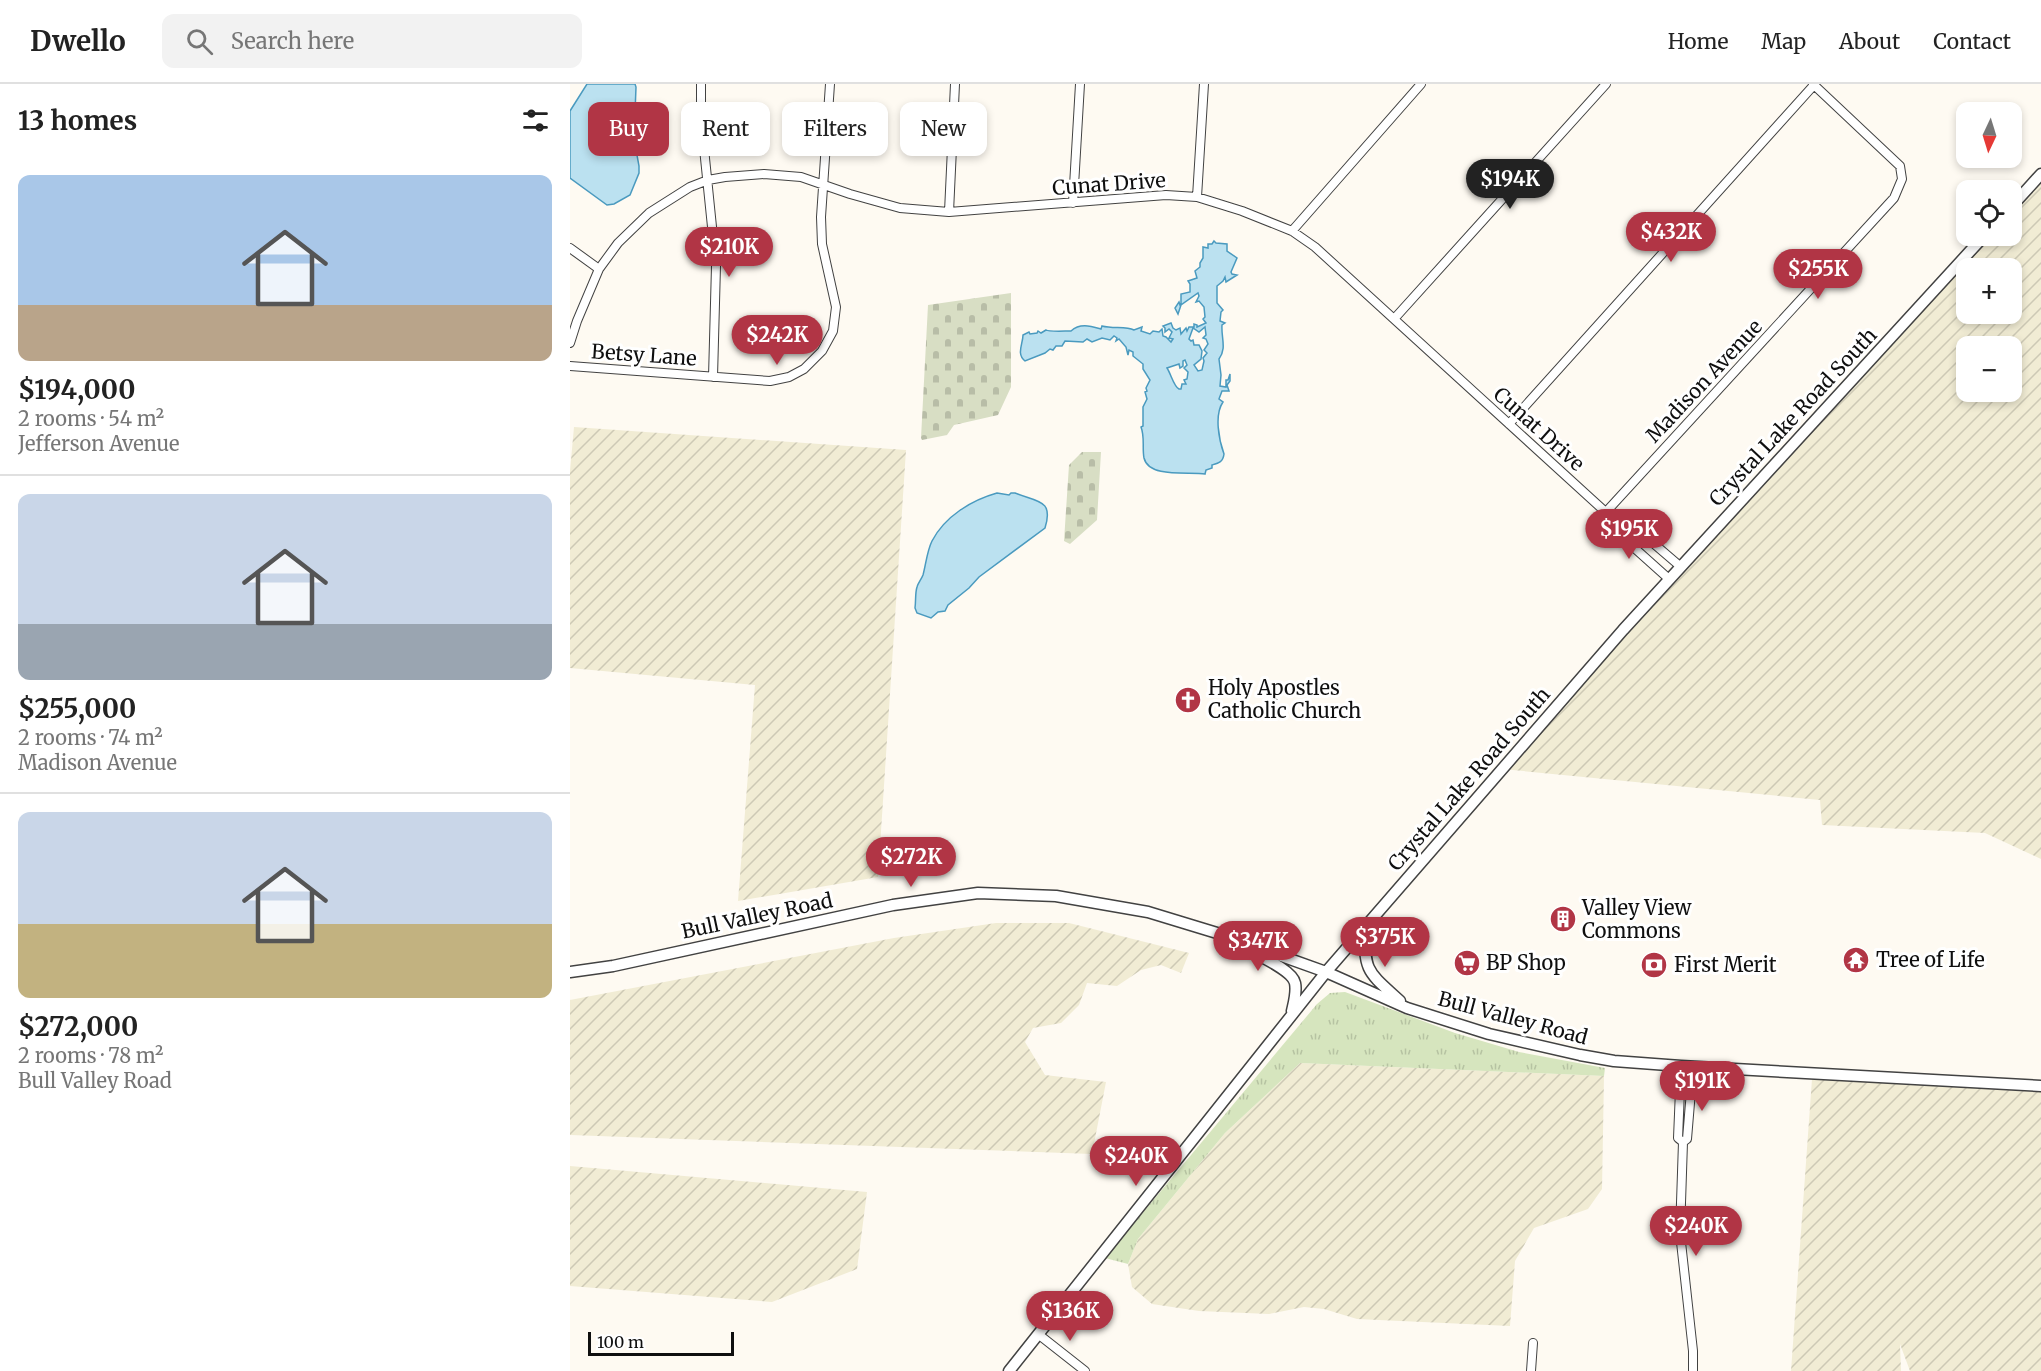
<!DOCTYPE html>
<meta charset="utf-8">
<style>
body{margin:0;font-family:Merriweather,serif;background:#f2f2f2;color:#222;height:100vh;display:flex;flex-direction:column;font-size:22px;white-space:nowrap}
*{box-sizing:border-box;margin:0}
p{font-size:20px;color:#767676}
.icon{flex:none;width:33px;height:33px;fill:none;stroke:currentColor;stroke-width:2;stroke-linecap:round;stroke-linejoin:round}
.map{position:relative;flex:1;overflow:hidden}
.details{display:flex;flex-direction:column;background:#fff;width:570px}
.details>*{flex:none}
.top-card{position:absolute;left:18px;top:18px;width:570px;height:54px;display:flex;gap:12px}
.needle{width:39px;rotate:184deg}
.fabs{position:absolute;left:1386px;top:18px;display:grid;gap:12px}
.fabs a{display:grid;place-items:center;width:66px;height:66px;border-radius:12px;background:#fff;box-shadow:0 3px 9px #0003;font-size:30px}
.scale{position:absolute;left:18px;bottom:15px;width:146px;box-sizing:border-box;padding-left:6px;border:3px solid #0f0f0f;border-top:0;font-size:16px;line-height:21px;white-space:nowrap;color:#0f0f0f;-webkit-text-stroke:4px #fff;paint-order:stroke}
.price{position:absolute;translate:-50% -51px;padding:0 14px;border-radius:21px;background:#b13545;color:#fff;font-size:20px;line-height:39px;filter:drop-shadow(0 2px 3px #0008)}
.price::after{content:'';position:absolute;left:50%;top:36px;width:18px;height:14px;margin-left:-9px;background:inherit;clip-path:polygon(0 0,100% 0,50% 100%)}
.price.current{background:#222;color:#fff}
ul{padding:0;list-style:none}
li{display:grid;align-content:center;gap:12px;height:318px;padding:0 18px}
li+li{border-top:2px solid #e0e0e0}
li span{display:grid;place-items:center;height:186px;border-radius:12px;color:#555}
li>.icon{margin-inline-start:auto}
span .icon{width:108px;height:108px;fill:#fffc;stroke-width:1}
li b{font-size:26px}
h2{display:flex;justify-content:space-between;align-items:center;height:72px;padding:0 18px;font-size:26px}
.tag{padding:0 21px;border-radius:12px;background:#fff;box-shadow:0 3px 9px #0003;font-size:21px;line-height:54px}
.tag.current{background:#b13545;color:#fff}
header{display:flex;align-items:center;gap:36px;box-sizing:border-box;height:84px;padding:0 30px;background:#fff;border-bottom:2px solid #e0e0e0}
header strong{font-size:28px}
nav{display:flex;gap:33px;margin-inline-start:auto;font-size:21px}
.search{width:420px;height:54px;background:#f2f2f2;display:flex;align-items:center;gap:15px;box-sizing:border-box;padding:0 21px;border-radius:12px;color:#767676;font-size:22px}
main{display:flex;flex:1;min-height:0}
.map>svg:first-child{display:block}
.farmland{fill:url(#farmland-furrows);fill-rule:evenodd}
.grass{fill:url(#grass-tufts)}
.cemetery{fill:url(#cemetery-stones)}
.water{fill:#bbe1f0;stroke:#4a9abf;stroke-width:1.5;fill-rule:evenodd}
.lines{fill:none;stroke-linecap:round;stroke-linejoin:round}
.minor-casing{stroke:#424242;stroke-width:10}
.tertiary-casing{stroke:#424242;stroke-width:13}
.minor{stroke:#fff;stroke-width:8}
.tertiary{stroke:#fff;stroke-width:10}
.labels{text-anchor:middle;stroke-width:6;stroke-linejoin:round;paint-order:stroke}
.street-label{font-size:20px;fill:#0f0f0f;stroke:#fff}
.poi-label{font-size:20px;fill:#0f0f0f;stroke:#fff;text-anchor:start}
</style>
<header>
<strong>Dwello</strong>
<div class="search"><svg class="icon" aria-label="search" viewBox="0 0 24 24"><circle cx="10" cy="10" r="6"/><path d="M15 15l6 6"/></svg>Search here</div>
<nav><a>Home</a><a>Map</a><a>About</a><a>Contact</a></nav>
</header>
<main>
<section class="details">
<h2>13 homes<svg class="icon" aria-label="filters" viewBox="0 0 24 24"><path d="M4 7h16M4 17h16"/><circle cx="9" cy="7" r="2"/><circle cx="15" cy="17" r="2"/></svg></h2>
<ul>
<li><span style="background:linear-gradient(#a9c7e8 70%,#b9a48a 0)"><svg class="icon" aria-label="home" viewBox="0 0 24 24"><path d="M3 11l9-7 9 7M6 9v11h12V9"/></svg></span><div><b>$194,000</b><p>2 rooms · 54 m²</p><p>Jefferson Avenue</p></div></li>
<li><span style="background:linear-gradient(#c9d6e8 70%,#9aa5b1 0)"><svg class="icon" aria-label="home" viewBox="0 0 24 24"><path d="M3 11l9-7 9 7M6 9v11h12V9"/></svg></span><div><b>$255,000</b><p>2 rooms · 74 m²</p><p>Madison Avenue</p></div></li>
<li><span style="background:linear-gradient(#c9d6e8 60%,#c2b280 0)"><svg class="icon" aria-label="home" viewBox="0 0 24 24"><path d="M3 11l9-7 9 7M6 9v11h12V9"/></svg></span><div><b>$272,000</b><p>2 rooms · 78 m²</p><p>Bull Valley Road</p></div></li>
</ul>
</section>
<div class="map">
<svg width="1471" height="1287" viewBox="0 0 1471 1287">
<defs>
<pattern id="farmland-furrows" width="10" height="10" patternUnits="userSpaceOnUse" patternTransform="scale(1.5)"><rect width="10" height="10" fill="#f1ecd4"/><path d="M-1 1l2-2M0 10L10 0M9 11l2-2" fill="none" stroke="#cdc9b5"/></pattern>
<pattern id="grass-tufts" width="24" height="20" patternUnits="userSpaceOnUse" patternTransform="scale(1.5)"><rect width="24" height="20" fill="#d6e5be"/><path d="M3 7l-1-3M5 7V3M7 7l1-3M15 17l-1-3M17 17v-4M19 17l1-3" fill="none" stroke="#b6c3a2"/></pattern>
<pattern id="cemetery-stones" width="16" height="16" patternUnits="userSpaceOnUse" patternTransform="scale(1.5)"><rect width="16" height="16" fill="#d8dec4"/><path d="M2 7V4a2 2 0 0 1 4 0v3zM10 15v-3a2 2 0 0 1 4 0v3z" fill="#b8bda7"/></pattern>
</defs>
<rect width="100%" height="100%" fill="#fefaf2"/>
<!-- farmland -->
<path class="farmland" d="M1471,90V775L1415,749L1252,741L1250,716L932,685L1414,152H1442V122ZM1396,184H1442V230H1396ZM1396,262H1442V308H1396Z
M4,343L336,366L308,793L168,817L185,601L0,584V387Z
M426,839H499L619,869L611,889L591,881L571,886L547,902L517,899L509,921L491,939L463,944L455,958L475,991L536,998L522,1070L0,1051V916L324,854Z
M730,979L1034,992L1032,1105L1018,1125L964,1144L945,1177L940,1242L787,1235L754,1225L734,1223L699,1230L629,1227L582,1220L562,1203L558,1180L568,1155L655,1049Z
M1242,995L1471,1008V1287H1340L1330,1260L1331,1287H1221Z
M0,1082L297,1108L287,1185L202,1218L0,1202Z"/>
<!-- grass -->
<path class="grass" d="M775,908L885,949L949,968L1035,984L1034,992L730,979L655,1049L568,1155L558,1180L535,1174L747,920L760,909Z"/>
<!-- cemetery -->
<path class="cemetery" d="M441,209V303L428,331L384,341L377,351L352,356L351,354L358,221Z
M512,368H531L527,436L500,460L494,457L499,381Z"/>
<!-- water -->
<path class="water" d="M17,0H65L66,3L64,55L69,82V89L60,111L44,120L37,121L0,94V27Z
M644,157L646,159L657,160V167L667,174L661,188L662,190L667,191L656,198L655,193L653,197L647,202V219L653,226L651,228L650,237L655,239L652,241C651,254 657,264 649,275L651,291L650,302L656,303V296H658L660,290V297L657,301L659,307H652L649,315L653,318C644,331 649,356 654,370C653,378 649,379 642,381V384L636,386L635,390C621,387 579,395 574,374C572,364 575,353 571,343L573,342V323L577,315L575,308L577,307L576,304L580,296L573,285V280L563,272V268L559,266L558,271L556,263L549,255L546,257L547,254L544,252L540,256L532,254L522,258L517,255L513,258L495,257L492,262H486L483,266L480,265L475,269L455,277C446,270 453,260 453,251L459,248L460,250L467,249L468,247L471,249L476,246C479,248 494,247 501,247C510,239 520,242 531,245L532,242C543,245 556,242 564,246L572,243L571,247L580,250L583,247L589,248L592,245L593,252L596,253L601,258L603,255L599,254L602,248L599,245L595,248V244L593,242L601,239L603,244L606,246L610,244L611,250L616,244L617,247L619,243H624V240L627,241V243L636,239L633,235L635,233L634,223L629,217L626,218L629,212L628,209L611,221L608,230L605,224L609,218L610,221L611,220V210L620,208V200L618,197L627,194L625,187L630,183V179L633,174V163L638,164V160H642ZM635,243L636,251L633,254L636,255L638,260L634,266L637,269L633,274L634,277L632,286L628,287L624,281L631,275L632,267L629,261H624L623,256L621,257L619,255L623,244L629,248ZM615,276L617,281L614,284L618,288L617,295L614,296L616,300H612L611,305H609C604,303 601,290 597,284L609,280L610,284L613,282V277Z
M427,409L439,411L441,409H445C467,418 484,415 475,444L409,493L399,504L378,521L375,527L368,528L361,534L347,529L345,524C346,517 345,509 347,503C348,499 351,496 353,491C356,480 357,467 362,457C375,432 402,416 427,409Z"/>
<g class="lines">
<defs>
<path id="minor" d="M131,0V35L146,182L143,293
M627,113L634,0
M503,119L510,0
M379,128L385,0
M722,147L851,0
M0,164L29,185
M824,235L1036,0
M0,259L7,237L29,185L48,159L79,129L120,103L138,96L155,93L194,90L231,93L280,110L330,124L379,128L596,111L627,113L672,127L722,147L745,163L1052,443L1062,441L1111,483
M0,282L200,297L219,293L234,285L252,267L263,247L266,223L252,160L251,133L260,0
M939,340L1244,1
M1036,428L1324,114L1332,95L1330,82L1243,0
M1052,443L1051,452L1099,495
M1111,982L1108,1054L1113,1058
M1123,983L1117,1055L1113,1058L1110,1149L1123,1267V1287
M468,1250L515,1287
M961,1287L963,1259"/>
<path id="tertiary" d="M1442,122L1471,90
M795,843C794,888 797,887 830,917
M671,862C684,870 722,885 725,899C727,908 724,918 722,927
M0,888L43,882L323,821L408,809L486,812L578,828L647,849L756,888L837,924L919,950L1010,971L1044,977L1111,982L1471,1002
M439,1287L756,888L1053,546L1414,152"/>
</defs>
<!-- minor casing -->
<use href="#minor" class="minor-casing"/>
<!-- tertiary casing -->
<use href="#tertiary" class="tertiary-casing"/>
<!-- minor -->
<use href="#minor" class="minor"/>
<!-- tertiary -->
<use href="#tertiary" class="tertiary"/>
</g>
<!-- icons -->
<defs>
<symbol id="church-disc" viewBox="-11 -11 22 22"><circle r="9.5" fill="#b13545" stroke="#fff"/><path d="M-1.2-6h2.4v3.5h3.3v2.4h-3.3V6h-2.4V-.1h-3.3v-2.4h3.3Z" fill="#fff"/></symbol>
<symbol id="building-disc" viewBox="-11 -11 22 22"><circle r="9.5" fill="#b13545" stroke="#fff"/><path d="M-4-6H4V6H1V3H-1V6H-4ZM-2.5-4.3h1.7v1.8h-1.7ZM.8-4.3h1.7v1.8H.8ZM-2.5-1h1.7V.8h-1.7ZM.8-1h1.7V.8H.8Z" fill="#fff"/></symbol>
<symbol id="temple-disc" viewBox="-11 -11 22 22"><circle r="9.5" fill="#b13545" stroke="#fff"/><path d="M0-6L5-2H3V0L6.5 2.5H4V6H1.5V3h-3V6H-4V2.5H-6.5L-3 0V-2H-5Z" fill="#fff"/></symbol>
<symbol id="supermarket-disc" viewBox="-11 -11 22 22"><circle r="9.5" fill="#b13545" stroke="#fff"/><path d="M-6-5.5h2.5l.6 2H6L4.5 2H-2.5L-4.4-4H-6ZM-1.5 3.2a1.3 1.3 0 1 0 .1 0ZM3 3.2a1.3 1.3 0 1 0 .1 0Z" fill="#fff"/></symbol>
<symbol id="bank-disc" viewBox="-11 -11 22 22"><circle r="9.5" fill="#b13545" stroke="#fff"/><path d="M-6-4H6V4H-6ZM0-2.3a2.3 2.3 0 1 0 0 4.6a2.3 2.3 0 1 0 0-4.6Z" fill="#fff"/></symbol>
</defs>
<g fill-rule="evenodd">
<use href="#church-disc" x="603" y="601" width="30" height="30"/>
<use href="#building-disc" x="978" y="820" width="30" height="30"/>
<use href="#temple-disc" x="1271" y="861" width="30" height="30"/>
<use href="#supermarket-disc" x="882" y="864" width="30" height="30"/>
<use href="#bank-disc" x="1069" y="866" width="30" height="30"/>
</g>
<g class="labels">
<!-- street labels -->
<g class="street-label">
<text transform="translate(539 100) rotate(-4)" y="7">Cunat Drive</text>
<text transform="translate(74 271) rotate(4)" y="7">Betsy Lane</text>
<text transform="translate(1134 297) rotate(-47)" y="7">Madison Avenue</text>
<text transform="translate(1223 333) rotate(-47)" y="7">Crystal Lake Road South</text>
<text transform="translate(969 345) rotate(42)" y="7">Cunat Drive</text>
<text transform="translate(899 695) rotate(-49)" y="7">Crystal Lake Road South</text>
<text transform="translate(187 832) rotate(-12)" y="7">Bull Valley Road</text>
<text transform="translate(943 934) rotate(15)" y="7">Bull Valley Road</text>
</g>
<!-- poi labels -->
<g class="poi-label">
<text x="638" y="611">Holy Apostles<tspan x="638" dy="23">Catholic Church</tspan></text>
<text x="1012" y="831">Valley View<tspan x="1012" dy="23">Commons</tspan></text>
<text x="1306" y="883">Tree of Life</text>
<text x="916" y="886">BP Shop</text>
<text x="1104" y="888">First Merit</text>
</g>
</g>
</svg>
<div class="fabs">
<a><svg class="needle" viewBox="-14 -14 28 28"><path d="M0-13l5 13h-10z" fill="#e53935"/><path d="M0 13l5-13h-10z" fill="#767676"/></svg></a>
<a><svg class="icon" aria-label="locate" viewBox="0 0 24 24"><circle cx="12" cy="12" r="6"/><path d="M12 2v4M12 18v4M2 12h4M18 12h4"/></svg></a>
<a>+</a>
<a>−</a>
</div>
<div class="scale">100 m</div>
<b class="price current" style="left:940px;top:126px">$194K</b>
<b class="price" style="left:1101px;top:179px">$432K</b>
<b class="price" style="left:159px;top:194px">$210K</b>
<b class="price" style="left:1248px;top:216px">$255K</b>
<b class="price" style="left:207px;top:282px">$242K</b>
<b class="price" style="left:1059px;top:476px">$195K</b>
<b class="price" style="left:341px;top:804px">$272K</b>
<b class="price" style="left:815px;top:884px">$375K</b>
<b class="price" style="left:688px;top:888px">$347K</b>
<b class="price" style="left:1132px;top:1028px">$191K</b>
<b class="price" style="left:566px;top:1103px">$240K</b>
<b class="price" style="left:1126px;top:1173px">$240K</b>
<b class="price" style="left:500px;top:1258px">$136K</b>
<div class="top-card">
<a class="tag current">Buy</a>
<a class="tag">Rent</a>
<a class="tag">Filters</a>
<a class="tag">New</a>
</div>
</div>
</main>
